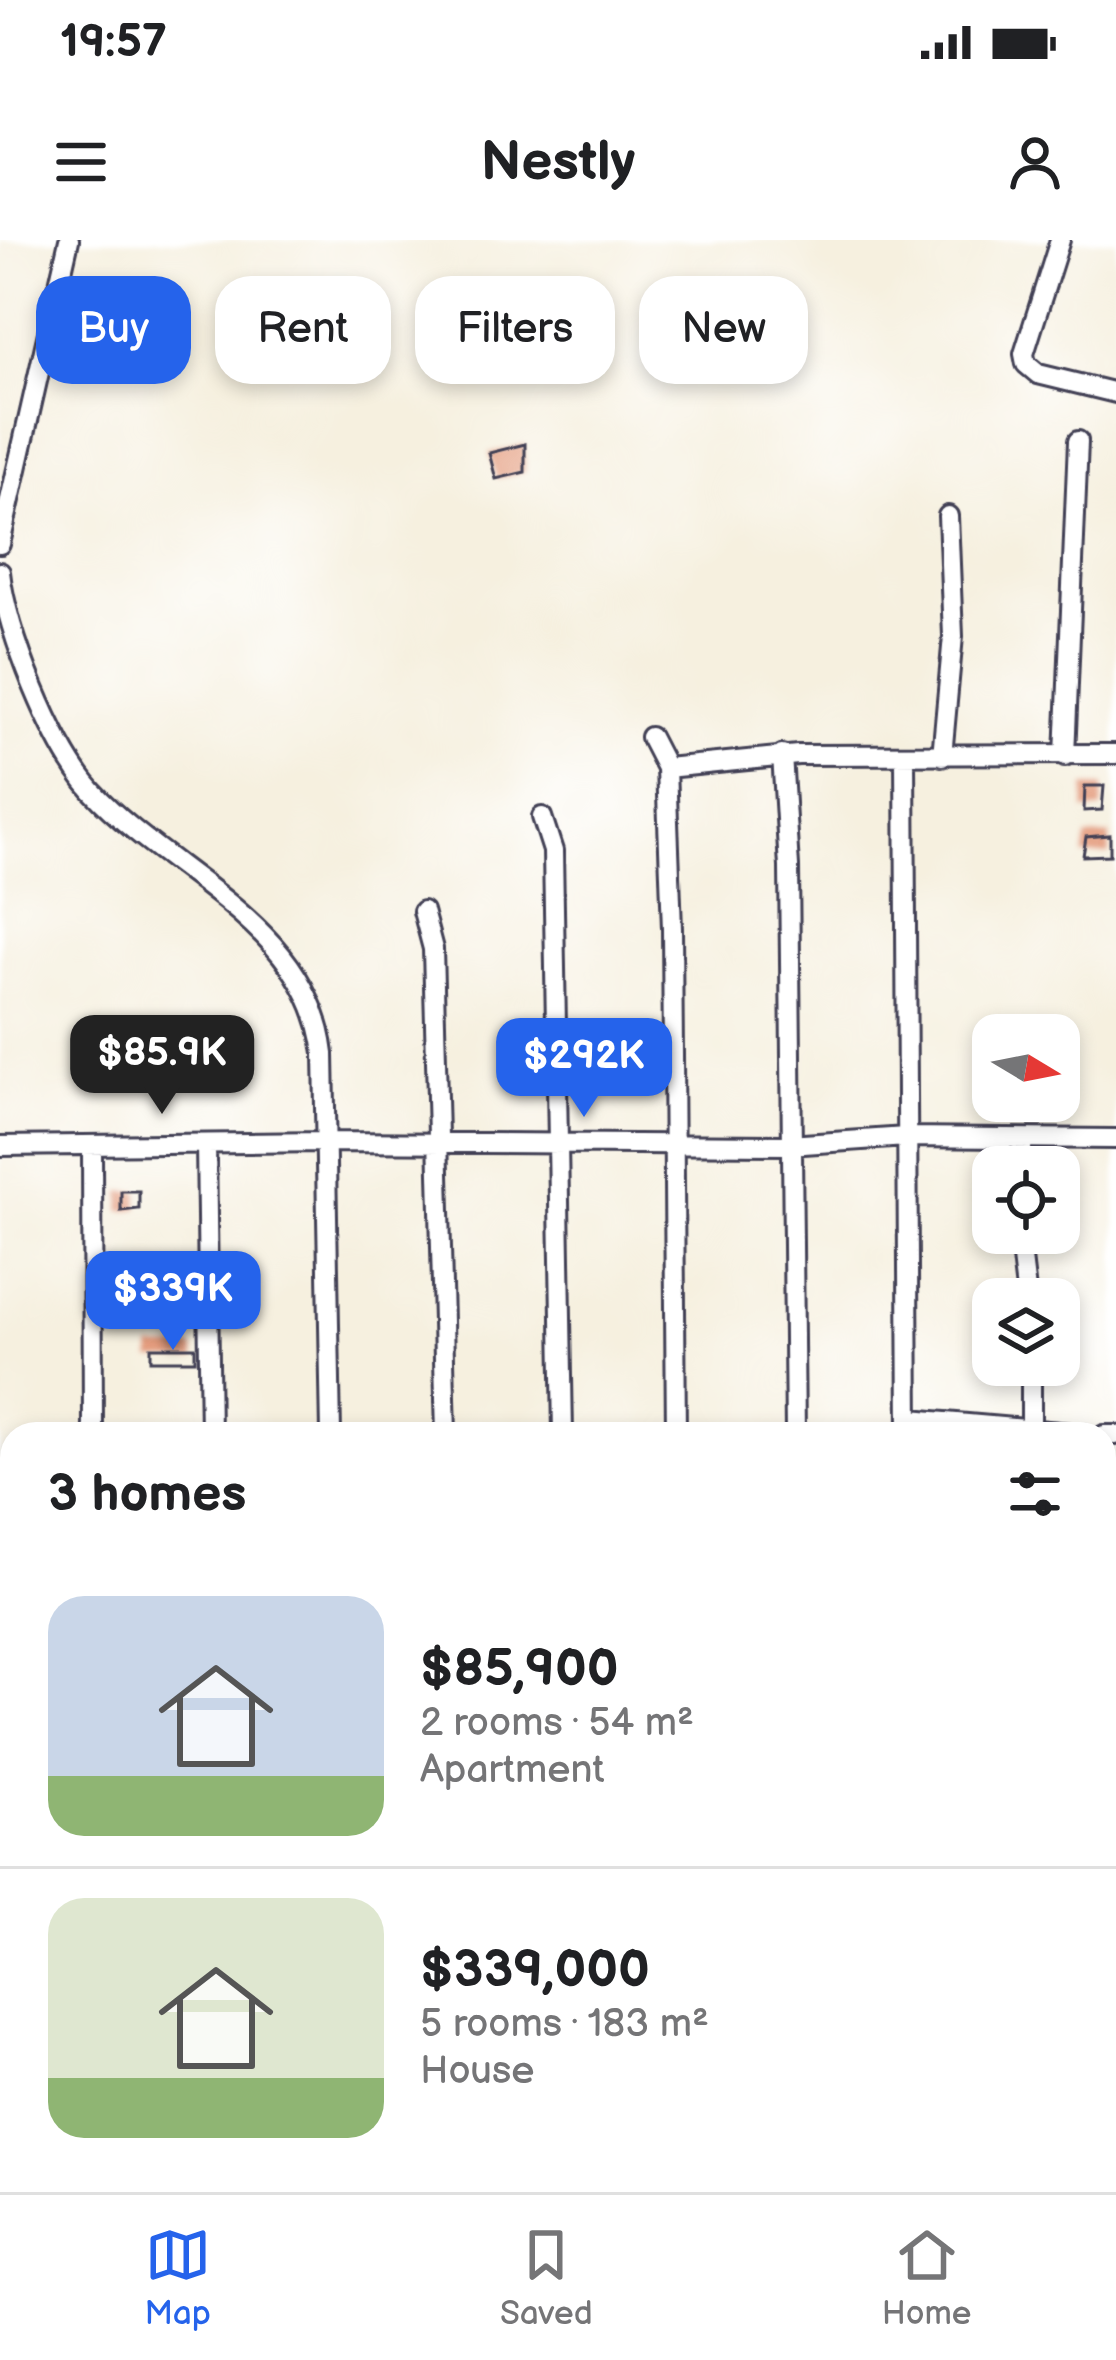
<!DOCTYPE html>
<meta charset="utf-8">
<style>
body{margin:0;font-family:"Balsamiq Sans",sans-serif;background:#f6f6f6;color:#202124;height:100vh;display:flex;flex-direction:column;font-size:45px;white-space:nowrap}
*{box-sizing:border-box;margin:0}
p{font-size:39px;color:#757577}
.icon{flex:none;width:66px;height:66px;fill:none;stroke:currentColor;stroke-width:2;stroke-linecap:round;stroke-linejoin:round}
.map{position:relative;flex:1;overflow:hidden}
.drawer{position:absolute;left:0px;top:1182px;width:1116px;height:771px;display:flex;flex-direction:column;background:#fff;border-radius:36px 36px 0 0;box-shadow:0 6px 18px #0003}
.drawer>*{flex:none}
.banner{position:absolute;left:36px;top:36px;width:1044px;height:108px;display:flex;gap:24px}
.needle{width:78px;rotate:100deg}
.fabs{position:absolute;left:972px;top:774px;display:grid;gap:24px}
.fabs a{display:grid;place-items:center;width:108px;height:108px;border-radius:24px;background:#fff;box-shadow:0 6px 18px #0003;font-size:60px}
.price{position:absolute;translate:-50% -102px;padding:0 27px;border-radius:24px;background:#2563eb;color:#fff;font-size:39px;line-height:78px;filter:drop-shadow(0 3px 6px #0008)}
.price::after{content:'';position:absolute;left:50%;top:72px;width:36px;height:27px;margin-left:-18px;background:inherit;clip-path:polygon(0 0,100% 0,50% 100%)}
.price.active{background:#222;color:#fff}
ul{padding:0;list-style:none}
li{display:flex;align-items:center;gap:36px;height:300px;padding:0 48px}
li+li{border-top:3px solid #e0e0e0}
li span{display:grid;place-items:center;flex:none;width:336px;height:240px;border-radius:36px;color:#555}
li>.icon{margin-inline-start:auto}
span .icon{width:144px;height:144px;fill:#fffc;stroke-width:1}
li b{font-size:51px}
h2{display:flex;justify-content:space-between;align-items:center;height:144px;padding:0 48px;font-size:51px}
.chip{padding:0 42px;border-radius:36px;background:#fff;box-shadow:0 6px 18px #0003;font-size:42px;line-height:108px}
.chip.active{background:#2563eb;color:#fff}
.status{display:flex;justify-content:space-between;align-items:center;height:84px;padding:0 60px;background:#fff;direction:ltr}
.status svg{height:33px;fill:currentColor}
header{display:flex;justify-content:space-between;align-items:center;height:156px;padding:0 48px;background:#fff;font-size:54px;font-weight:800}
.tabs{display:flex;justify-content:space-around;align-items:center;height:168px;border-top:3px solid #e0e0e0;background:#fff;font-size:33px;color:#757577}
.tabs a{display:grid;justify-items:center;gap:6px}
.tabs .active{color:#2563eb}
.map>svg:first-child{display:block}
.building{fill:#e29575}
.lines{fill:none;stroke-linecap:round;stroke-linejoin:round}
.minor-casing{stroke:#424154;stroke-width:24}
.minor{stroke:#fff;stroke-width:18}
</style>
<div class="status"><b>19:57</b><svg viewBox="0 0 49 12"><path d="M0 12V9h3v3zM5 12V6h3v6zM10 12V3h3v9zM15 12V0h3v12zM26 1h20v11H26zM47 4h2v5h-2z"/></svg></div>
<header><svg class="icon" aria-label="menu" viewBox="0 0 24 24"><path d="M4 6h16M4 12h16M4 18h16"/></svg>Nestly<svg class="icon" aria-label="person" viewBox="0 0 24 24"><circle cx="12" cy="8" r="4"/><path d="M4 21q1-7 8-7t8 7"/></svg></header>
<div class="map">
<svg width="1116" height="1952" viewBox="0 0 1116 1952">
<rect width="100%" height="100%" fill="#fff"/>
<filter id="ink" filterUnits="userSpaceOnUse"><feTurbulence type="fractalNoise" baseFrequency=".00833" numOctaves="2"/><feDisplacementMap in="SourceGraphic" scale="24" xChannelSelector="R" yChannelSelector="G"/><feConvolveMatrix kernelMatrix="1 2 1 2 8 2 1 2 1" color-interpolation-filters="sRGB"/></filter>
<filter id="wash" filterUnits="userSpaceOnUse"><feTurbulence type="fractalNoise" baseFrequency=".004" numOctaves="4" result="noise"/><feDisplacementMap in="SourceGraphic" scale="48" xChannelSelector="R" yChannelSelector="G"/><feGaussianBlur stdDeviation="2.7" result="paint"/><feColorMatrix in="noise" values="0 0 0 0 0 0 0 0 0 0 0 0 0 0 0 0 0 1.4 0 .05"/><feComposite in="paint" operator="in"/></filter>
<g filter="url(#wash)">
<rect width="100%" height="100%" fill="#f6f0df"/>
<g id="blocks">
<!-- building -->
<path class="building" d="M525,204V232L496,239L489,213Z
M1085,546H1104L1102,570L1084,571Z
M1110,595V615L1083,616L1086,597Z
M121,951H139V969L121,971Z
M151,1107H195V1120H151Z"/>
</g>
</g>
<g filter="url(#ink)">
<use href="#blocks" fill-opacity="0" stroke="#424154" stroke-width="3"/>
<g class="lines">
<defs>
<path id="minor" d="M1060,0L1024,114L1026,124L1038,134L1116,153
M0,304L69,0
M0,332C6,391 53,507 92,551C170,636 309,684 324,814L331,1194
M650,497L666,528L672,689L676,1194
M782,515L789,627L795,1194
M905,515L909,1194
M942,516L953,396L948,276
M1065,516L1078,201
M666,528L798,515L1116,514
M542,577L553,611L563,1194
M423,671L433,709L446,1194
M206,904L210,1194
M92,905L93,1194
M0,906L324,902L789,905L906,897L1116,899
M1020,927L1023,899
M1019,993L1027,1059
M1031,1125V1189
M911,1179L1083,1194
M1104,1195H1116
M0,1251L12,1252
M1104,1614L1116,1615
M0,1817L12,1823
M1104,1841L1116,1842
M0,1884L12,1841
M425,1941L426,1952
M554,1941V1952
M219,1952L221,1941
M683,1952L684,1941
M810,1952L812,1941
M1034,1952L1035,1941"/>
</defs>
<!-- minor casing -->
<use href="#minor" class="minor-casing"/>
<!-- minor -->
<use href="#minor" class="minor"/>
</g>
</g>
</svg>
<div class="fabs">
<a><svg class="needle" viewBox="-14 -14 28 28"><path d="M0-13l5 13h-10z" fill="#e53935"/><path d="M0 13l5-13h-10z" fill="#757577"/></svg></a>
<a><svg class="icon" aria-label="locate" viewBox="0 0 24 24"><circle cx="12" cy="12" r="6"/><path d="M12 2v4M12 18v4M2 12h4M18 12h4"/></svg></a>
<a><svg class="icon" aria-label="layers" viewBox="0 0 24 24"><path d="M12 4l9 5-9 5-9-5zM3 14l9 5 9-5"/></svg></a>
</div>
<b class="price active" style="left:162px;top:877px">$85.9K</b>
<b class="price" style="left:584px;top:880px">$292K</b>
<b class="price" style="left:173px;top:1113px">$339K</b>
<div class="banner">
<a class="chip active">Buy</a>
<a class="chip">Rent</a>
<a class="chip">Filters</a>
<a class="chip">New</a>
</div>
<section class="drawer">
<h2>3 homes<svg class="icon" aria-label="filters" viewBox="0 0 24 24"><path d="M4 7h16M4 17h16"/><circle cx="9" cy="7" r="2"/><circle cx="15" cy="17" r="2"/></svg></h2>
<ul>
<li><span style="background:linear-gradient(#c9d6e8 75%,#8fb573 0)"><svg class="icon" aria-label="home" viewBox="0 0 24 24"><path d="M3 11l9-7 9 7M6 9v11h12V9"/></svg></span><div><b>$85,900</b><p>2 rooms · 54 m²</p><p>Apartment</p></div></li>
<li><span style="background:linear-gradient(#dfe7d0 75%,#8fb573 0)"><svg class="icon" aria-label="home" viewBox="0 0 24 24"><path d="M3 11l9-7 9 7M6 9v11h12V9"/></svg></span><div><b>$339,000</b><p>5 rooms · 183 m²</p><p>House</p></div></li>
</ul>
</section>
</div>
<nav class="tabs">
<a class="active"><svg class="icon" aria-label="map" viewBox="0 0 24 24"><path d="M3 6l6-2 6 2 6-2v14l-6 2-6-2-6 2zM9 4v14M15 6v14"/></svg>Map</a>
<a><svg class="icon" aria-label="saved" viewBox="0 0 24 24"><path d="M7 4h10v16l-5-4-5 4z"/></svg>Saved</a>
<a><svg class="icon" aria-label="home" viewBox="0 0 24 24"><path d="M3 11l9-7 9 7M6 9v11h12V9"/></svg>Home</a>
</nav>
